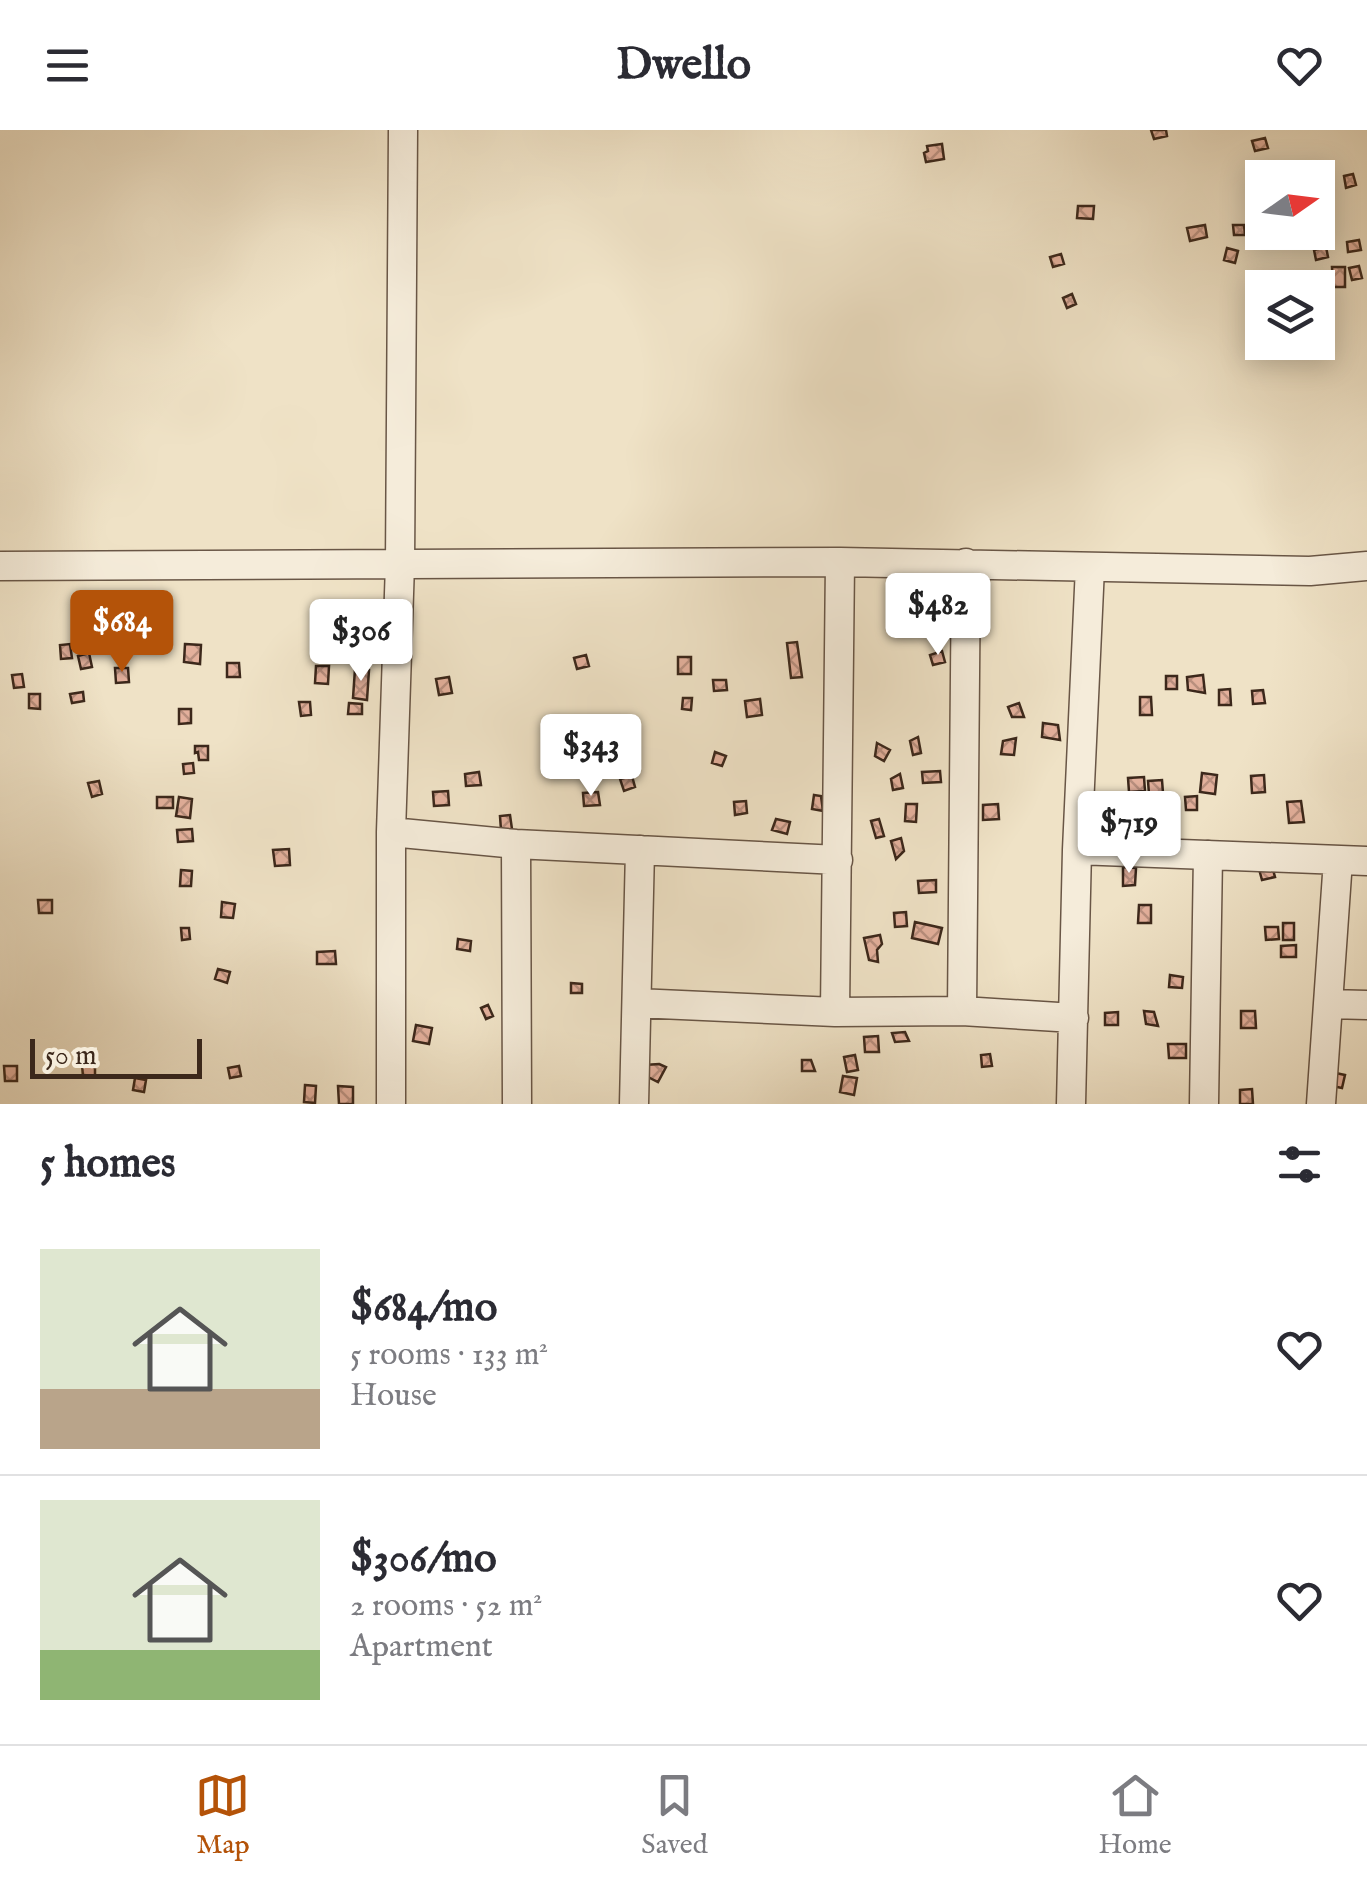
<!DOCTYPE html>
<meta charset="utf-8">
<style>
body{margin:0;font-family:"IM FELL English",serif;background:#f2f2f3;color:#2b2b33;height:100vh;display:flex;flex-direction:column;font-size:38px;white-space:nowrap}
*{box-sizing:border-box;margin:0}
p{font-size:32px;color:#7c7c81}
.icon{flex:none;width:55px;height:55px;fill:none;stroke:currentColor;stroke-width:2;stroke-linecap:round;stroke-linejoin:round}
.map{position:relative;height:974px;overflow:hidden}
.sheet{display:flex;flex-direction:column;background:#fff;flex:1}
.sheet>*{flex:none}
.needle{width:65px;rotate:76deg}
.buttons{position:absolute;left:1245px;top:30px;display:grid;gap:20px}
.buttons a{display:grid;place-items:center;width:90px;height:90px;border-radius:0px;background:#fff;box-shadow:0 5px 25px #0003;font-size:50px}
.scale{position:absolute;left:30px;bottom:25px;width:172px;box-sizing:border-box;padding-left:10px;border:5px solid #3c281b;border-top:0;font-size:28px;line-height:35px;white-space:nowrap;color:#3c281b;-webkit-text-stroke:8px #f5ecda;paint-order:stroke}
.price{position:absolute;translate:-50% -85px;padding:0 22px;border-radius:10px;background:#fff;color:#222;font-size:32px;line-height:65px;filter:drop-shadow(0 2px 5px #0008)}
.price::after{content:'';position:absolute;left:50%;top:60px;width:30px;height:22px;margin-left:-15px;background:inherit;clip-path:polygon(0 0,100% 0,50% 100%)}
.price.current{background:#b45309;color:#fff}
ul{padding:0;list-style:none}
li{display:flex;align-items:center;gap:30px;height:250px;padding:0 40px}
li+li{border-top:2px solid #e1e1e2}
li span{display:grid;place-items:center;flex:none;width:280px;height:200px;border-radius:0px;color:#555}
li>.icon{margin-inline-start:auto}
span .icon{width:120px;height:120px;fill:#fffc;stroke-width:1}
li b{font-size:42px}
h2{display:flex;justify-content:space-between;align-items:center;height:120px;padding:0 40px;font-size:42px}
header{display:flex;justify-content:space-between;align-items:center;height:130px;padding:0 40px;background:#fff;font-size:45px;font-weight:800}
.tabs{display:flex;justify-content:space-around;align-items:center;height:140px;border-top:2px solid #e1e1e2;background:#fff;font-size:28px;color:#7c7c81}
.tabs a{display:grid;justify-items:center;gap:5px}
.tabs .current{color:#b45309}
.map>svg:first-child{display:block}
.building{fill:url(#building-cross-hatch);stroke:#3c281b;stroke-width:2.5}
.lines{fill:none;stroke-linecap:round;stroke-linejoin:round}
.street-casing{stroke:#695646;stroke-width:31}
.street{stroke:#f5ecda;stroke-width:28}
</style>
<header><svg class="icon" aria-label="menu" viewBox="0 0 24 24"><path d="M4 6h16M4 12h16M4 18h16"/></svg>Dwello<svg class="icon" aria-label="heart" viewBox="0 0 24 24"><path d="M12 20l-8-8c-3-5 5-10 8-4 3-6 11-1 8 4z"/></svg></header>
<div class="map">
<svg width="1367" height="974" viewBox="0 0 1367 974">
<defs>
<pattern id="building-cross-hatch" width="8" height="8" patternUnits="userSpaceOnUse" patternTransform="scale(2.5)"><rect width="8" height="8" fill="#e3b09c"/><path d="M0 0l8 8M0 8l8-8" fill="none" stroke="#b98f7e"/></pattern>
</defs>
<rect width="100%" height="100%" fill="#efe2c6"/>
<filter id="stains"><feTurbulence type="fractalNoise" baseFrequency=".002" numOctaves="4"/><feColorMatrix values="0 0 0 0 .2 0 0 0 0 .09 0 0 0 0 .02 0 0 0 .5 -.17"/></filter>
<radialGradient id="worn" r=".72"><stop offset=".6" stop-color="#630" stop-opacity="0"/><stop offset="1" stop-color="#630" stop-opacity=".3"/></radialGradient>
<!-- building -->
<path class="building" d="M1151,0H1166L1167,6L1154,9Z
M1265,8L1268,18L1255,21L1252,11Z
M942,14L944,29L926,32L924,23L928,21L927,16Z
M1353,44L1356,55L1346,58L1344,46Z
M1078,76H1094L1093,89L1077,88Z
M1254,91H1262V102L1271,103L1255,105Z
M1205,95L1207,107L1190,111L1187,98Z
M1233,95H1244L1245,105H1234Z
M1359,110L1361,120L1348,122L1347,112Z
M1326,117L1328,127L1316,130L1314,120Z
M1227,118L1238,121L1235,133L1224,130Z
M1061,124L1064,134L1053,137L1050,127Z
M1359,136L1362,148L1352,150L1349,138Z
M1332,137H1345V157H1333Z
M1072,164L1076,174L1067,178L1063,168Z
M797,512L802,547L791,548L787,513Z
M70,514L72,528L61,529L60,515Z
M185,514L201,515L200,534L184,532Z
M942,521L945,532L933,535L930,525Z
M89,523L92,537L81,539L78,526Z
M586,525L589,536L577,539L574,528Z
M678,527H691V544H678Z
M227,533H239L240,547H227Z
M316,536H329L328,554L315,553Z
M115,538H128L129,552L116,553Z
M355,539L369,540L367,570L353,568Z
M22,544L24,557L14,558L12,545Z
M1203,545L1205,563L1188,560L1187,547Z
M1166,546H1177V559H1166Z
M449,547L452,563L439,565L436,549Z
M713,550H726L727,560L714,561Z
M1230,559L1231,575H1219V560Z
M1263,560L1265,573L1253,574L1252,561Z
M83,562L84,571L72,573L70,564Z
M29,564H40V579L29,578Z
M1140,567H1151L1152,585H1140Z
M683,568H692L691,580L682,579Z
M760,569L762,585L747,587L745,571Z
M299,572H310L311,585L301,586Z
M349,573L362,574V584H348Z
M1019,573L1024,587H1012L1008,577Z
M179,579H191V593L179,594Z
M1043,593L1058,595L1060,610L1042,607Z
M918,607L921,623L913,625L910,611Z
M1016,608L1014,625L1001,624L1003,611Z
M877,613L890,620L884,631L875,626Z
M195,616H208V630H199L198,622L195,623Z
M715,622L726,626L722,636L712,633Z
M193,633L194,643L184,644L183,634Z
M940,641L941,652L923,653L922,642Z
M479,642L481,655L466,656L465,644Z
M1202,643L1217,645L1215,664L1200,662Z
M900,644L903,658L893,660L891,649Z
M1264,645L1265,662L1252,663L1251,646Z
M632,646L635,657L624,661L620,649Z
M1144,647L1145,661L1129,662L1128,648Z
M1162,650L1163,663L1149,664L1148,651Z
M99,651L102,664L92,667L88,653Z
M448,661L449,675L434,676L433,662Z
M598,662L600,675L584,676L583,663Z
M814,665L821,666L823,681L812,679Z
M1197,666V680H1186L1185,667Z
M157,667H173V678H157Z
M179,667L192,669L190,688L176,686Z
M746,671L747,683L735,685L734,672Z
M1301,671L1304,692L1289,693L1287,672Z
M906,674H917L916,692L905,691Z
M998,674L999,689L983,690V675Z
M510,685L512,699L501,700L500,686Z
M776,689L790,692L787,704L772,700Z
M879,689L884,706L876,708L871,691Z
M192,699L193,711L178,712L177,700Z
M901,708L904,721L896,729L891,711Z
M289,719L290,735L275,736L273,720Z
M1272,736L1275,747L1262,750L1259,739Z
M1123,737L1136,738L1135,755L1123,756Z
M181,740L192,741L191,756H180Z
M936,750V762L919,763L918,751Z
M38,770H52V783H39Z
M222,772L235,774L233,788L221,787Z
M1139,775H1151V793H1138Z
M906,782L907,796L895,797L894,783Z
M915,792L942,798L938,814L912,808Z
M1283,793H1294V810H1283Z
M1265,797H1278L1279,809L1266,810Z
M181,798H189L190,809L182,810Z
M880,805L882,814L877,820L878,832L869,830L864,808Z
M458,809L471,811L470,821L457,819Z
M1296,815V827H1281V816Z
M335,821L336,834H317V822Z
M218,839L230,842L227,853L215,849Z
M1170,845L1183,847L1182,858L1169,857Z
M571,853L582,854V863H571Z
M488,875L493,886L486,889L481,878Z
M1144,881L1154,882L1158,896L1146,894Z
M1241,881H1255L1256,898H1241Z
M1118,882V895H1105V883Z
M416,895L432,898L429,914L413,911Z
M905,902L909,911L895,912L892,903Z
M878,906L879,922H865L864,907Z
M1168,914H1186V928H1169Z
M990,924L992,936L982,937L981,925Z
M855,925L858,940L847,942L844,927Z
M802,930H811L815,941H802Z
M82,934H95V946L83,947Z
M659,934L666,937L658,952L646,946L645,935Z
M4,936H17V951H5Z
M239,936L241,946L230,948L228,938Z
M1331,942L1345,945L1342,958L1332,956Z
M843,946L857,948L854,965L840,962Z
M135,948L146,950L144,962L133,960Z
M305,955L316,956L315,973L304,972Z
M338,956L353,957V974H339Z
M1252,959L1253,974H1240V960Z"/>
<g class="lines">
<defs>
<path id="street" d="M840,432L835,882L962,881L1074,888
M0,436L840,432L1310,441L1367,436
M391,702L516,714L838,730
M516,714L517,974
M1077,720L1367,731
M637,873L835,882
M1328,874L1367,875
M962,881L966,433
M391,974V702L400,434L403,0
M634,974L640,720
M1071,974L1077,720L1090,437
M1204,974L1208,725
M1321,974L1338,730"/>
</defs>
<!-- street casing -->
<use href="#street" class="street-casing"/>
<!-- street -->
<use href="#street" class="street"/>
</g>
<rect width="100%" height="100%" filter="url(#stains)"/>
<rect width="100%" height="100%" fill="url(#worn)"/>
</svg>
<div class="buttons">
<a><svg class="needle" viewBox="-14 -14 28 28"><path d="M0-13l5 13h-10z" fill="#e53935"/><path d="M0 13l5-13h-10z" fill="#7c7c81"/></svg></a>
<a><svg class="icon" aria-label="layers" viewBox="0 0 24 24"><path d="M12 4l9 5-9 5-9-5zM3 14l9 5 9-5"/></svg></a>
</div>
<div class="scale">50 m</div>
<b class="price" style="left:938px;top:528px">$482</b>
<b class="price current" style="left:122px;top:545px">$684</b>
<b class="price" style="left:361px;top:554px">$306</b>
<b class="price" style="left:591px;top:669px">$343</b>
<b class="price" style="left:1129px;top:746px">$719</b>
</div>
<section class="sheet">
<h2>5 homes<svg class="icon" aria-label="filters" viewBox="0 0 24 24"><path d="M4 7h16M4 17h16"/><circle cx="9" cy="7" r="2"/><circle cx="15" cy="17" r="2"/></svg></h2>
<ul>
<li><span style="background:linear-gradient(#dfe7d0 70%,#b9a48a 0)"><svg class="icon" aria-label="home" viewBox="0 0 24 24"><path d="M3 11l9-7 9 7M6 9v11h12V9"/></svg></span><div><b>$684/mo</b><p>5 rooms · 133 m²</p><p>House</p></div><svg class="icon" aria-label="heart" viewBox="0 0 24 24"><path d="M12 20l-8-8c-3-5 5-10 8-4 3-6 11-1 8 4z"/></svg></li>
<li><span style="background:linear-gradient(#dfe7d0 75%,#8fb573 0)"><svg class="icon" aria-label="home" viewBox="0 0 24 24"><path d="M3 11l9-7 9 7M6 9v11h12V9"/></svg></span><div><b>$306/mo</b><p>2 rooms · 52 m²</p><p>Apartment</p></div><svg class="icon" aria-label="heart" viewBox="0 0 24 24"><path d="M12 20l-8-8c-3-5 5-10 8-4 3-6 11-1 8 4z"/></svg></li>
</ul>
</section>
<nav class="tabs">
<a class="current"><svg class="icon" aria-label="map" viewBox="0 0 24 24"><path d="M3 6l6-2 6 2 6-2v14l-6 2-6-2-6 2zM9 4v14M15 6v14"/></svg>Map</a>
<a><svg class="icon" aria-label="saved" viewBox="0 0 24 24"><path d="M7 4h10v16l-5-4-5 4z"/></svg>Saved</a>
<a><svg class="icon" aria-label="home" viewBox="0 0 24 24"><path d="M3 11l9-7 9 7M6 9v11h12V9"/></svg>Home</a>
</nav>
